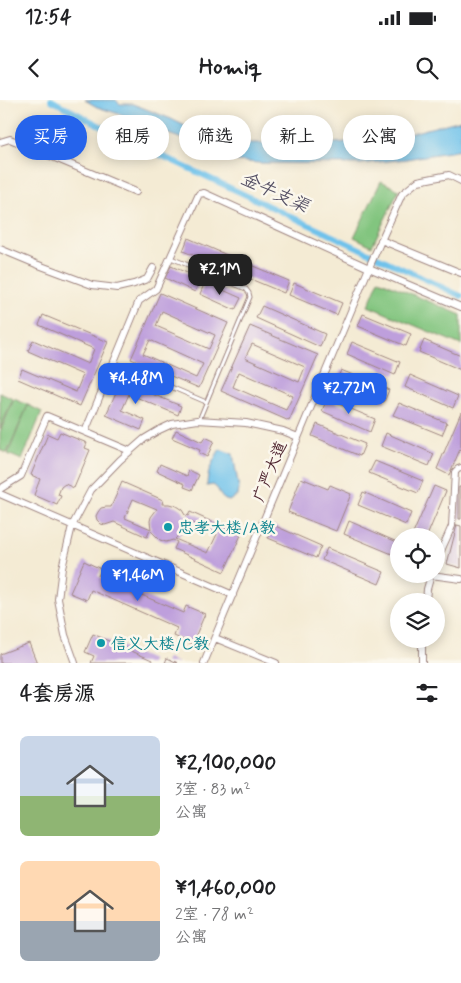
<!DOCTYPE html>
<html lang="zh">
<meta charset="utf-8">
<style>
body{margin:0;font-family:Mynerve,"LXGW WenKai TC",sans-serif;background:#f2f2f2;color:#202124;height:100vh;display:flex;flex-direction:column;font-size:19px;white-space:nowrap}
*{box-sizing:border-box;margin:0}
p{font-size:16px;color:#757577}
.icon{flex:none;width:28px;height:28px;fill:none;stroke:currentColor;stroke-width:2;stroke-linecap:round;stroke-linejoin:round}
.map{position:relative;height:563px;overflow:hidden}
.details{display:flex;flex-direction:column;background:#fff;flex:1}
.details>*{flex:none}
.top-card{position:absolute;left:15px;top:15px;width:431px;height:45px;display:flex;gap:10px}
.controls{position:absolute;left:390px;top:428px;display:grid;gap:10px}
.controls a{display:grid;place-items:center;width:55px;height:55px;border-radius:50%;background:#fff;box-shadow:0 2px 12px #0003;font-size:25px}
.price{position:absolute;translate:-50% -42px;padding:0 11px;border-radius:10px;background:#2563eb;color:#fff;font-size:16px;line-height:32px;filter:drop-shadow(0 1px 2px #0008)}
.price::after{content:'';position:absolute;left:50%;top:30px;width:15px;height:11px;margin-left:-8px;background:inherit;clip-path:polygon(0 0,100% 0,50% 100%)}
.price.on{background:#222;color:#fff}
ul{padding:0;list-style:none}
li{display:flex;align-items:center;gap:15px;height:125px;padding:0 20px}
li span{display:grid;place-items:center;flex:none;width:140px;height:100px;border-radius:8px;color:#555}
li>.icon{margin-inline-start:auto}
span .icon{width:60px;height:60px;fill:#fffc;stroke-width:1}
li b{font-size:21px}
h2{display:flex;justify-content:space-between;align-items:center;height:60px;padding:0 20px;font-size:21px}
.chip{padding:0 18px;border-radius:22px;background:#fff;box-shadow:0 2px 12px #0003;font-size:18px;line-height:45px}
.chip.on{background:#2563eb;color:#fff}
.status{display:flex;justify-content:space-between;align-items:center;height:35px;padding:0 25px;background:#fff;direction:ltr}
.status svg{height:14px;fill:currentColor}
header{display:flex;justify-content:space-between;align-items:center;height:65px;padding:0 20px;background:#fff;font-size:22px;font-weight:700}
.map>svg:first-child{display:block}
.green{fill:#82c57f;stroke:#667255}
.water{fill:#70c2eb;stroke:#5d708b}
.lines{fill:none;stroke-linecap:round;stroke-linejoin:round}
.canal{stroke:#70c2eb;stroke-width:5.5}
.building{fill:#be9fdc;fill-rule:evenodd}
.lane-casing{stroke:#9f8580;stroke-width:5}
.street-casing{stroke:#9f8580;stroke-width:8}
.lane{stroke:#fff;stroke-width:3}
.street{stroke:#fff;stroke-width:6}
.culture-dot{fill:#0f9aa8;stroke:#fbf7ec;stroke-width:2}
.labels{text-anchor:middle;stroke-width:5;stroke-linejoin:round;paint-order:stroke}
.street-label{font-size:16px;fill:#4a1f2b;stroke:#fbf7ec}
.culture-label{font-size:16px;fill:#0d838f;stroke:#fbf7ec;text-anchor:start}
.water-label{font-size:18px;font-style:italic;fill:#555065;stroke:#fbf7ec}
</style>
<div class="status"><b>12:54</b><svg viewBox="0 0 49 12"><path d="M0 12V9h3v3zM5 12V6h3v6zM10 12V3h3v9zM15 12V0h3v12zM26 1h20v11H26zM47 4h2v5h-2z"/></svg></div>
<header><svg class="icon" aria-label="back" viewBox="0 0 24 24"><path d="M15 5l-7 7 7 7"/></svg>Homiq<svg class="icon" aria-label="search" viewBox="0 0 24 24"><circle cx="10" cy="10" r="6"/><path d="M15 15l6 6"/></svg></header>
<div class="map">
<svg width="461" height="563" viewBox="0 0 461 563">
<rect width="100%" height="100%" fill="#fbf7ec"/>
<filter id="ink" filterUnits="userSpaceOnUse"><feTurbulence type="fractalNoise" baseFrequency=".02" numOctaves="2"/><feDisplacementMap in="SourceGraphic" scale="10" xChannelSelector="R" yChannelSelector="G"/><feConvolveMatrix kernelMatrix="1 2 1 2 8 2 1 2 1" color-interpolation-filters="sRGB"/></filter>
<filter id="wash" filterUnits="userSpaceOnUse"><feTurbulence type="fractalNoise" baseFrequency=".0096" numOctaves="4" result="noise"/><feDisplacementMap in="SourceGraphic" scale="20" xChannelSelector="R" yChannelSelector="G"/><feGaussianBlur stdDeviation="1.12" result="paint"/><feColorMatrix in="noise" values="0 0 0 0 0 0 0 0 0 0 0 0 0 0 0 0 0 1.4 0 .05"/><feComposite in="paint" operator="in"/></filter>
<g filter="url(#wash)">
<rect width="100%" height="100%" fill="#f4ebd4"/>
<!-- green -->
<path class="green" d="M381,81L399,90L372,146L354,137Z
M379,180L461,215V245L368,206Z
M0,293L13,299L0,329Z
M14,299L28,305L7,353L0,350V332Z
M28,305L42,312L22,360L8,354Z"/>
<!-- water -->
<path class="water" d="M85,0H116L120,4H133L171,19L191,29L201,37L214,42L222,36L249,43H335L379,39L408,34L461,20V50L406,59L361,64L259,63L237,61L218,53L191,47L188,41L160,31L119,14L97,7Z
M220,349L233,354L239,389L238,395L229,401C217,398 222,390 213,385L207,386C207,371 213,361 220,349Z"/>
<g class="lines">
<!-- canal -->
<path class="canal" d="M51,0L126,39L461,196"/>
</g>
<g id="blocks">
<!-- building -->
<path class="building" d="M188,138L236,159L231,171L183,151Z
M241,161L289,181L284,193L236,173Z
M171,166L201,179L195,192L165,178Z
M205,182L241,198L235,210L200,194Z
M294,183L342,203L337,215L289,195Z
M160,193L228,223L199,288L131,259ZM162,211L215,235L209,249L156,226ZM150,240L203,264L196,278L143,254Z
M262,206L325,234L320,247L256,218Z
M363,214L411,234L406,246L358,226Z
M43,215L108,242L80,306L18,279L22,269L76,292L83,275L28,251L33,240L88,264L94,249L39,225Z
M250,226L318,255L289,321L221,291ZM252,244L305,267L299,282L245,258ZM239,272L293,296L286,310L233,287Z
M424,240L461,256V270L419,252Z
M352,242L400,262L395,275L347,254Z
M341,270L389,290L384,302L336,282Z
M410,275L458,296L453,308L405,287Z
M121,281L181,306L178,315L129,294L122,310L145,320L141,330L106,315Z
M327,299L375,319L370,332L322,311Z
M399,303L447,323L442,335L393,315Z
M461,312V347L449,375L437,369Z
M317,324L365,344L360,356L312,336Z
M176,330L202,342L205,337L214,341L207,357L199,353L200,350L172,338Z
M60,332L87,343L85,348L90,350L74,388L65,384L61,387L58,395L61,396L57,405L34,395L40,379L31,375L48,334L57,338Z
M386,333L434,354L429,366L381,346Z
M375,361L423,381L418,393L369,373Z
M160,364L187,376L189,370L199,375L192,390L184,387L185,384L157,371Z
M301,378L328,389L330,385L351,394L336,431L288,412Z
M122,382L163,400L162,404H169L176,406L182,410L185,415L188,416L190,412L241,435L224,472L174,449L177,442L173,440L166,442L160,440L150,430L147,437L114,422L105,425L101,424L97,420L96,416L98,412L101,408L106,407H111ZM133,399L157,409L151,417L150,421L151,429L125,418ZM185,420L217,434L208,453L175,439L184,430Z
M434,386L446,391L427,436H412Z
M459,387H461V419H459Z
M363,392L411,413L406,425L358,405Z
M349,421L397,442L392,454L344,434Z
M273,425L321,446L316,458L268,438Z
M457,425L461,426V468L447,464Z
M327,448L384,472L379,484L322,460Z
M84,461L101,469L98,476L183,513L186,506L205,514L192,544L174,536L177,528L91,490L87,500L70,493Z
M93,534L152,560L151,563H91L94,556L85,552Z
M29,543L37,563H0V554Z
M167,558L178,563H165Z"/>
</g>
</g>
<g filter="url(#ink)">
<use href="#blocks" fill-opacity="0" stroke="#9f8580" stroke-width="1"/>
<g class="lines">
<defs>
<path id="lane" d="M171,158L246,189L249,193L250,197L199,320
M115,263L206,302"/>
<path id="street" d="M0,42L10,39L136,92
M381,140L461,173
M0,149L36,164L92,185L117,188L134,184L147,179L153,168
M85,332L130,351
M0,389L21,376L47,316L85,332L139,201L156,189L199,94L204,93L369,168L461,207
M0,394L233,495
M436,462L452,426L455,372L458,369L461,368
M426,501L427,489L431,475L461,479
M215,538L276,563
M75,563L65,535L58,499L62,468L72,426L91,390L120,360L144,339L159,330L172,324L198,320L246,323L283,331L298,337
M204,563L371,163L402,94L418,81L449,75L461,81
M422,563V539"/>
</defs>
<!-- lane casing -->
<use href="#lane" class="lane-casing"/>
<!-- street casing -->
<use href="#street" class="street-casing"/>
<!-- lane -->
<use href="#lane" class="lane"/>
<!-- street -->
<use href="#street" class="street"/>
</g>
</g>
<!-- markers -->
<g class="culture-dot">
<circle cx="168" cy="427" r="5"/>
<circle cx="101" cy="543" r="5"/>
</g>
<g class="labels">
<!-- street labels -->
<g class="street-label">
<text transform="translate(269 371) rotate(-68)" y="6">广严大道</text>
</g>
<!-- culture labels -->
<g class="culture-label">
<text x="178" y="433">忠孝大楼/A教</text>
<text x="111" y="549">信义大楼/C教</text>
</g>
<!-- water labels -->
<g class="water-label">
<text transform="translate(275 92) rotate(25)" y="6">金牛支渠</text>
</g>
</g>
</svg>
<div class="controls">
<a><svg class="icon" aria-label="locate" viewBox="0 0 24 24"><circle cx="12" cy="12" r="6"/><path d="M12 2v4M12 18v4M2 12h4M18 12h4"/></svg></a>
<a><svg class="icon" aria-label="layers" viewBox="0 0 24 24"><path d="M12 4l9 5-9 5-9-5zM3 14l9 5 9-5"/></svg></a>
</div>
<b class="price on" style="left:220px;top:196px">¥2.1M</b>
<b class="price" style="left:136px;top:305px">¥4.48M</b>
<b class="price" style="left:349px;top:315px">¥2.72M</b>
<b class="price" style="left:138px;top:502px">¥1.46M</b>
<div class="top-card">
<a class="chip on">买房</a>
<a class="chip">租房</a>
<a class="chip">筛选</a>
<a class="chip">新上</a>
<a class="chip">公寓</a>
</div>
</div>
<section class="details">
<h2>4套房源<svg class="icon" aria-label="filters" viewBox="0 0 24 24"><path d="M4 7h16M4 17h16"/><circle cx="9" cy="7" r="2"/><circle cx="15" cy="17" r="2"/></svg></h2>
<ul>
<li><span style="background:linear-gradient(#c9d6e8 60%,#8fb573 0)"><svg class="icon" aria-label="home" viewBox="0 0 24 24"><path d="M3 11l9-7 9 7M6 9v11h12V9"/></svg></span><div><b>¥2,100,000</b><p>3室 · 83 m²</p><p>公寓</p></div></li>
<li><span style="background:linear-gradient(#ffd9b3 60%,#9aa5b1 0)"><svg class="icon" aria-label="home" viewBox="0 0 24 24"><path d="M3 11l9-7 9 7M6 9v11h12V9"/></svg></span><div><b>¥1,460,000</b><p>2室 · 78 m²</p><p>公寓</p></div></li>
</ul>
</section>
